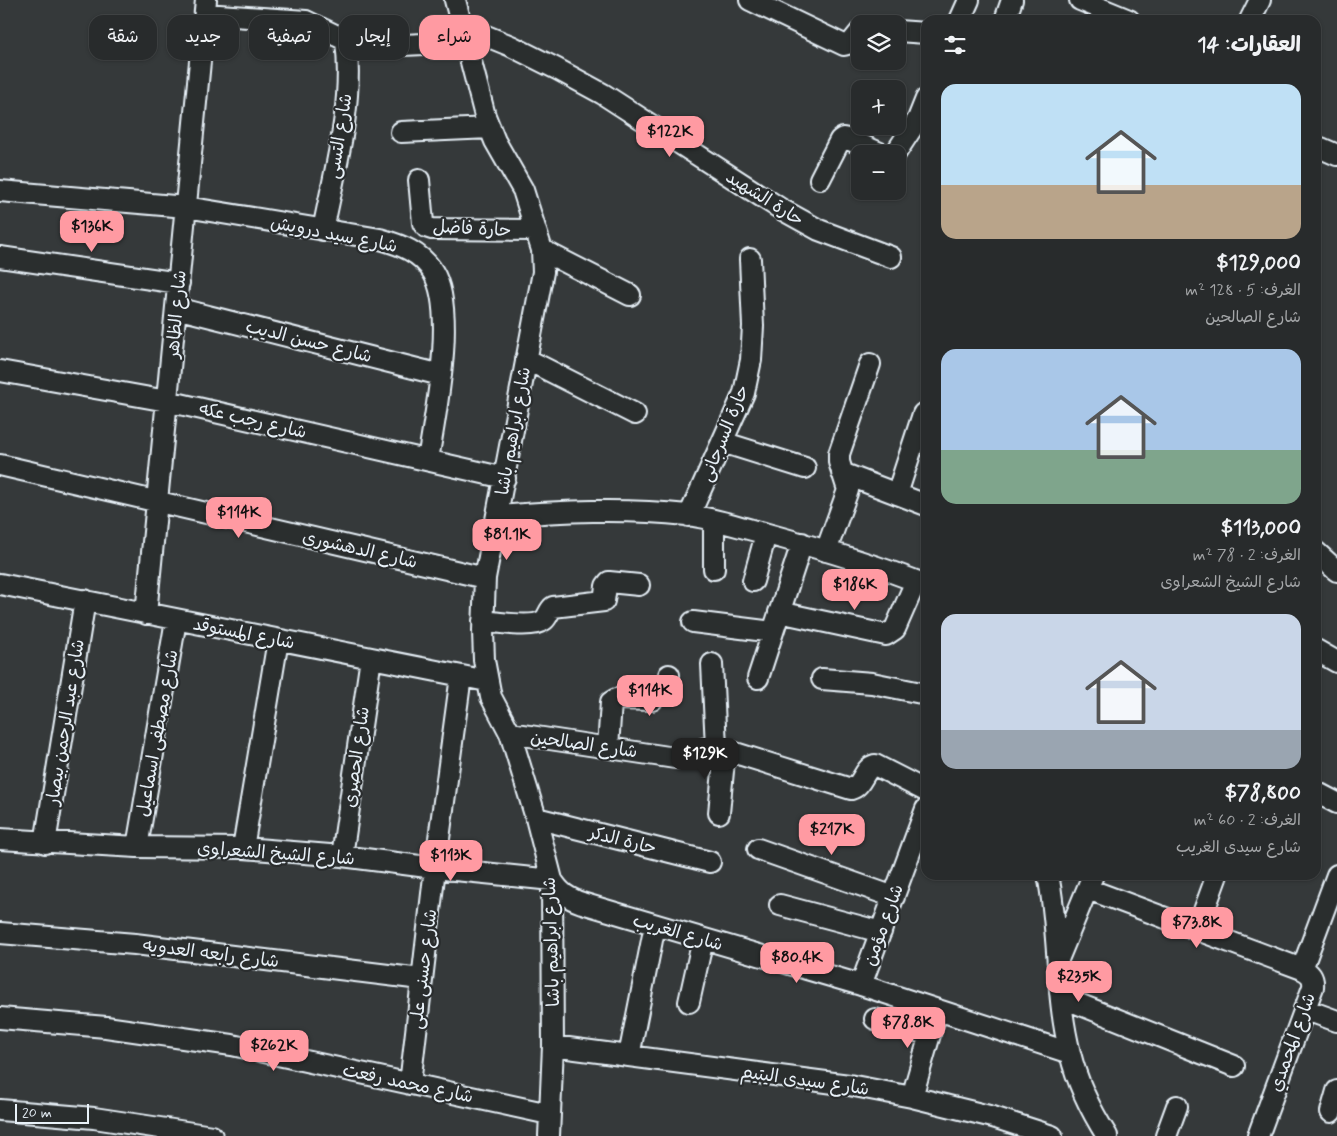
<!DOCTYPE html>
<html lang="ar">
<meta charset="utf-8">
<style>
body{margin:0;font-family:Mynerve,"Playpen Sans Arabic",sans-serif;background:#343738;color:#f1f3f6;direction:rtl;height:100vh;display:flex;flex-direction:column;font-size:19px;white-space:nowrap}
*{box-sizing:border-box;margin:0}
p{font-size:16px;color:#a5a7a9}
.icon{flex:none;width:28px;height:28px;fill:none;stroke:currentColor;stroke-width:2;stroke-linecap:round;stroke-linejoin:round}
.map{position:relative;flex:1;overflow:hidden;direction:ltr}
.sheet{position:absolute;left:921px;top:15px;width:400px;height:865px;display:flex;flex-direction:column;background:#282b2c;border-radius:15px;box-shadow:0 1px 4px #0004,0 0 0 1px #444748;direction:rtl}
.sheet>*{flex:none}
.guide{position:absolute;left:15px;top:15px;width:475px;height:45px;direction:rtl;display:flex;gap:10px}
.tools{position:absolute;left:851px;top:15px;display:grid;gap:10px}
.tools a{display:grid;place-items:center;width:55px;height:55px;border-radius:10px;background:#282b2c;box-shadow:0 1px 4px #0004,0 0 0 1px #444748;font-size:25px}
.scale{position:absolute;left:15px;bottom:12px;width:74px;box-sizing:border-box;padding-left:5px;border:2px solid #e8f1f8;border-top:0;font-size:14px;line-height:18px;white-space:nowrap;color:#e8f1f8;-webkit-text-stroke:4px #2a2d2e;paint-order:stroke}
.price{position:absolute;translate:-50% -42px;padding:0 11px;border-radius:10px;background:#ff9aa2;color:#111;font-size:16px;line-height:32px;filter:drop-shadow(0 1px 2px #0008)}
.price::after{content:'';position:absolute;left:50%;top:30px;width:15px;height:11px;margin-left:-8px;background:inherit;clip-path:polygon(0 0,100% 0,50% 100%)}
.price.current{background:#222;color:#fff}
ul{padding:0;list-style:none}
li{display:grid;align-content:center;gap:10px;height:265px;padding:0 20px}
li span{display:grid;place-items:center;height:155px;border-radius:15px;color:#555}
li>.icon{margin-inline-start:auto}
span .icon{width:90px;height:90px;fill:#fffc;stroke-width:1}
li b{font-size:21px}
h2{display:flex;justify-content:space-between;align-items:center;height:60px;padding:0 20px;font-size:21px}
.tag{padding:0 18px;border-radius:15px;background:#282b2c;box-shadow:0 1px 4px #0004,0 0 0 1px #444748;font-size:18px;line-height:45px}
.tag.current{background:#ff9aa2;color:#111}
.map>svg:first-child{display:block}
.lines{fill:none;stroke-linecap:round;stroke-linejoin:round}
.minor-casing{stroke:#e8f1f8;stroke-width:24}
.minor{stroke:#2a2d2e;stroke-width:20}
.labels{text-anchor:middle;stroke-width:4.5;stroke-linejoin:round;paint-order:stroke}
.street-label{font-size:18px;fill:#e8f1f8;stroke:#2a2d2e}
</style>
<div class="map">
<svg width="1337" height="1136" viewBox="0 0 1337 1136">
<rect width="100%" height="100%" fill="#35393a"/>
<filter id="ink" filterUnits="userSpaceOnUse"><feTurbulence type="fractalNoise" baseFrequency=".02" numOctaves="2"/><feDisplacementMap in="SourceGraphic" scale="10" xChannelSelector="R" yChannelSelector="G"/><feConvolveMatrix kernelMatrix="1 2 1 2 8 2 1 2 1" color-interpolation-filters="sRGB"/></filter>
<g filter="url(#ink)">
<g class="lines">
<defs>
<path id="minor" d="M455,0L485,116L495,141L523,190L542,250L543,272L485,578L483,631L484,660L491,697L510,733L536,818L552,880L553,1046L549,1136
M750,0L844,45L851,43L860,32
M1080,0L1129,20
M205,14L306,21L360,47L467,42
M960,20L969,0
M1005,20L1012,0
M1250,20L1260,0
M462,26L511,46L557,69L603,94L781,209L819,230L891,257
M898,31L926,33
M401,132L490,128
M1321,148L1337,155
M895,154L918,119L926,99
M820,179L840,140L843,138L848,139L882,154
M419,180L423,223L426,227L432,229L536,230
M0,191L186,207L380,239C401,245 421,252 433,272C457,311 435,415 428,460
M323,230C335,169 354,104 346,41
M542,250L630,295
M0,257L179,283
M176,308L441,375
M526,359L635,414
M0,371L167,401L505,478
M722,442L805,468
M0,465L485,578
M842,473L926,505
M897,494L923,414
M498,516C561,511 624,508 687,515C713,518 739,527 764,533C819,548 874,564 926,585
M689,516L744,393L751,360L753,326L750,259
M714,521V569
M826,551L848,490L839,462V454L870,364
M1316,552L1337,571
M753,581L766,534
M0,584L487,681
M779,612L886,635L895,629L916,581
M146,614L206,0
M483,621C497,622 533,629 544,620C548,617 549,610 553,607L604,601L606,586L609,582L639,585
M693,622L773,632
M1316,650L1337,662
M712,664L716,747
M758,678L802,543
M822,679L872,683L926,694
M510,733L675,758C692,758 700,746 716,747L851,789C863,786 863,768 875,765L926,791
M608,748L611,702L616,699L652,700L654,692L664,691L669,675
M1316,792L1337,803
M719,813L725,750
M536,818L710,862
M0,839L137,847L243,848L342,856L435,868L552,880C560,893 568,898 582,903L861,985L1070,1053
M45,843L85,600
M137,847L176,620
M243,848L278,640
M758,849L894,897
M342,856L371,658
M1048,875C1060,933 1055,995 1070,1053C1077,1082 1091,1111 1107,1136
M1088,889L1302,969C1310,973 1314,977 1313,987L1258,1136
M780,905L881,932
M1197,930L1217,875
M0,933L135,944L421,979
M1059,957L1093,875
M1302,969L1337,875
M861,985L926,809
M1061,997L1234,1066
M689,1002L703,939
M1304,1009L1337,1021
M0,1018L106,1027L232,1045L549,1114
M875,1019L930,1035
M553,1046L849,1085L912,1097L993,1117L1052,1136
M629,1056L655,925
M410,1084L435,868L461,676
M912,1097L937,1010
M0,1110L94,1118L212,1136
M1331,1112L1337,1091
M1166,1136L1177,1106"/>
</defs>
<!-- minor casing -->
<use href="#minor" class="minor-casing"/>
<!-- minor -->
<use href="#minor" class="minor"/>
</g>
</g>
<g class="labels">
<!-- street labels -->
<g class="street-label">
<text transform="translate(339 136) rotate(-81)" y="6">شارع التسى</text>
<text transform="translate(765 198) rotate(32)" y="6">حارة الشهيد</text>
<text transform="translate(472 228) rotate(3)" y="6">حارة فاضل</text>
<text transform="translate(334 234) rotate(11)" y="6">شارع سيد درويش</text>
<text transform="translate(176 314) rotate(-85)" y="6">شارع الظاهر</text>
<text transform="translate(309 341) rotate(14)" y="6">شارع حسن الديب</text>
<text transform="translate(253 420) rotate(13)" y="6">شارع رجب عكه</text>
<text transform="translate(513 431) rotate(-80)" y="6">شارع ابراهيم باشا</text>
<text transform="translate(724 433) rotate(-68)" y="6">حارة السرجانى</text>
<text transform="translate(360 549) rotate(13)" y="6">شارع الدهشورى</text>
<text transform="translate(244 633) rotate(11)" y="6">شارع المستوقد</text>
<text transform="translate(65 722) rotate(-81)" y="6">شارع عبد الرحمن بيصار</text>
<text transform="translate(157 733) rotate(-80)" y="6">شارع مصطفى اسماعيل</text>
<text transform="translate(584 744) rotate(8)" y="6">شارع الصالحين</text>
<text transform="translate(356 757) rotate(-82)" y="6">شارع الحصرى</text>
<text transform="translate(623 840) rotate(14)" y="6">حارة الدكر</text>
<text transform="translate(276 853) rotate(4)" y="6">شارع الشيخ الشعراوى</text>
<text transform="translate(883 925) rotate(-70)" y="6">شارع مؤمن</text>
<text transform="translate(678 932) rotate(16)" y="6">شارع الغريب</text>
<text transform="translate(551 942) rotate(-92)" y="6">شارع ابراهيم باشا</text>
<text transform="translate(211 953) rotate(7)" y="6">شارع رابعه العدويه</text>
<text transform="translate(423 969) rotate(-83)" y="6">شارع حسنى على</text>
<text transform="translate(1292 1042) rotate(-70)" y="6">شارع المحمدي</text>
<text transform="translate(805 1080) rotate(8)" y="6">شارع سيدى اليتيم</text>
<text transform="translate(408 1083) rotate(12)" y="6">شارع محمد رفعت</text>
</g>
</g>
</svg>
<div class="tools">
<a><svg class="icon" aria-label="layers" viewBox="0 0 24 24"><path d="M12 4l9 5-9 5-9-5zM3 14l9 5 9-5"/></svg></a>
<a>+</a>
<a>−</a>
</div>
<div class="scale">20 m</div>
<b class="price" style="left:670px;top:158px">$122K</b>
<b class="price" style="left:92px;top:253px">$136K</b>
<b class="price" style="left:239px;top:539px">$114K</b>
<b class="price" style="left:507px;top:561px">$81.1K</b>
<b class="price" style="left:855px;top:611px">$186K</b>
<b class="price" style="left:650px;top:717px">$114K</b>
<b class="price current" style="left:705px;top:780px">$129K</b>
<b class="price" style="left:832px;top:856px">$217K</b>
<b class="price" style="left:451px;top:882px">$113K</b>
<b class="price" style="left:1197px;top:949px">$73.8K</b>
<b class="price" style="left:797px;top:984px">$80.4K</b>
<b class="price" style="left:1079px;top:1003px">$235K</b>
<b class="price" style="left:908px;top:1049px">$78.8K</b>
<b class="price" style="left:274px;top:1072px">$262K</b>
<div class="guide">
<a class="tag current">شراء</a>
<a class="tag">إيجار</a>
<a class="tag">تصفية</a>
<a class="tag">جديد</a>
<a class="tag">شقة</a>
</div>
<section class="sheet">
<h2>العقارات: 14<svg class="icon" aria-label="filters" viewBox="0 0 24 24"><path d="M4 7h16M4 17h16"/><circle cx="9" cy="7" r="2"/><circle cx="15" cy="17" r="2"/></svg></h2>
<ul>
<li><span style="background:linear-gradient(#bfe0f5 65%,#b9a48a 0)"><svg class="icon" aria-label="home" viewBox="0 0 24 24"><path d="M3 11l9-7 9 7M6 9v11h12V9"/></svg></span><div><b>$129,000</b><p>الغرف: 5 · 128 m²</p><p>شارع الصالحين</p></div></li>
<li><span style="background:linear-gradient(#a9c7e8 65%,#7fa58c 0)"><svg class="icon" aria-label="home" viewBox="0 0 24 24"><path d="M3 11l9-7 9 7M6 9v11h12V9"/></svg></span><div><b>$113,000</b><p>الغرف: 2 · 78 m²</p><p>شارع الشيخ الشعراوى</p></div></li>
<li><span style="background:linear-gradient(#c9d6e8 75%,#9aa5b1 0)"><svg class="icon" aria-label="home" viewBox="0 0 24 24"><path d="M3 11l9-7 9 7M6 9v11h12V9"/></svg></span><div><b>$78,800</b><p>الغرف: 2 · 60 m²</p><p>شارع سيدى الغريب</p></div></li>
</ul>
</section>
</div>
